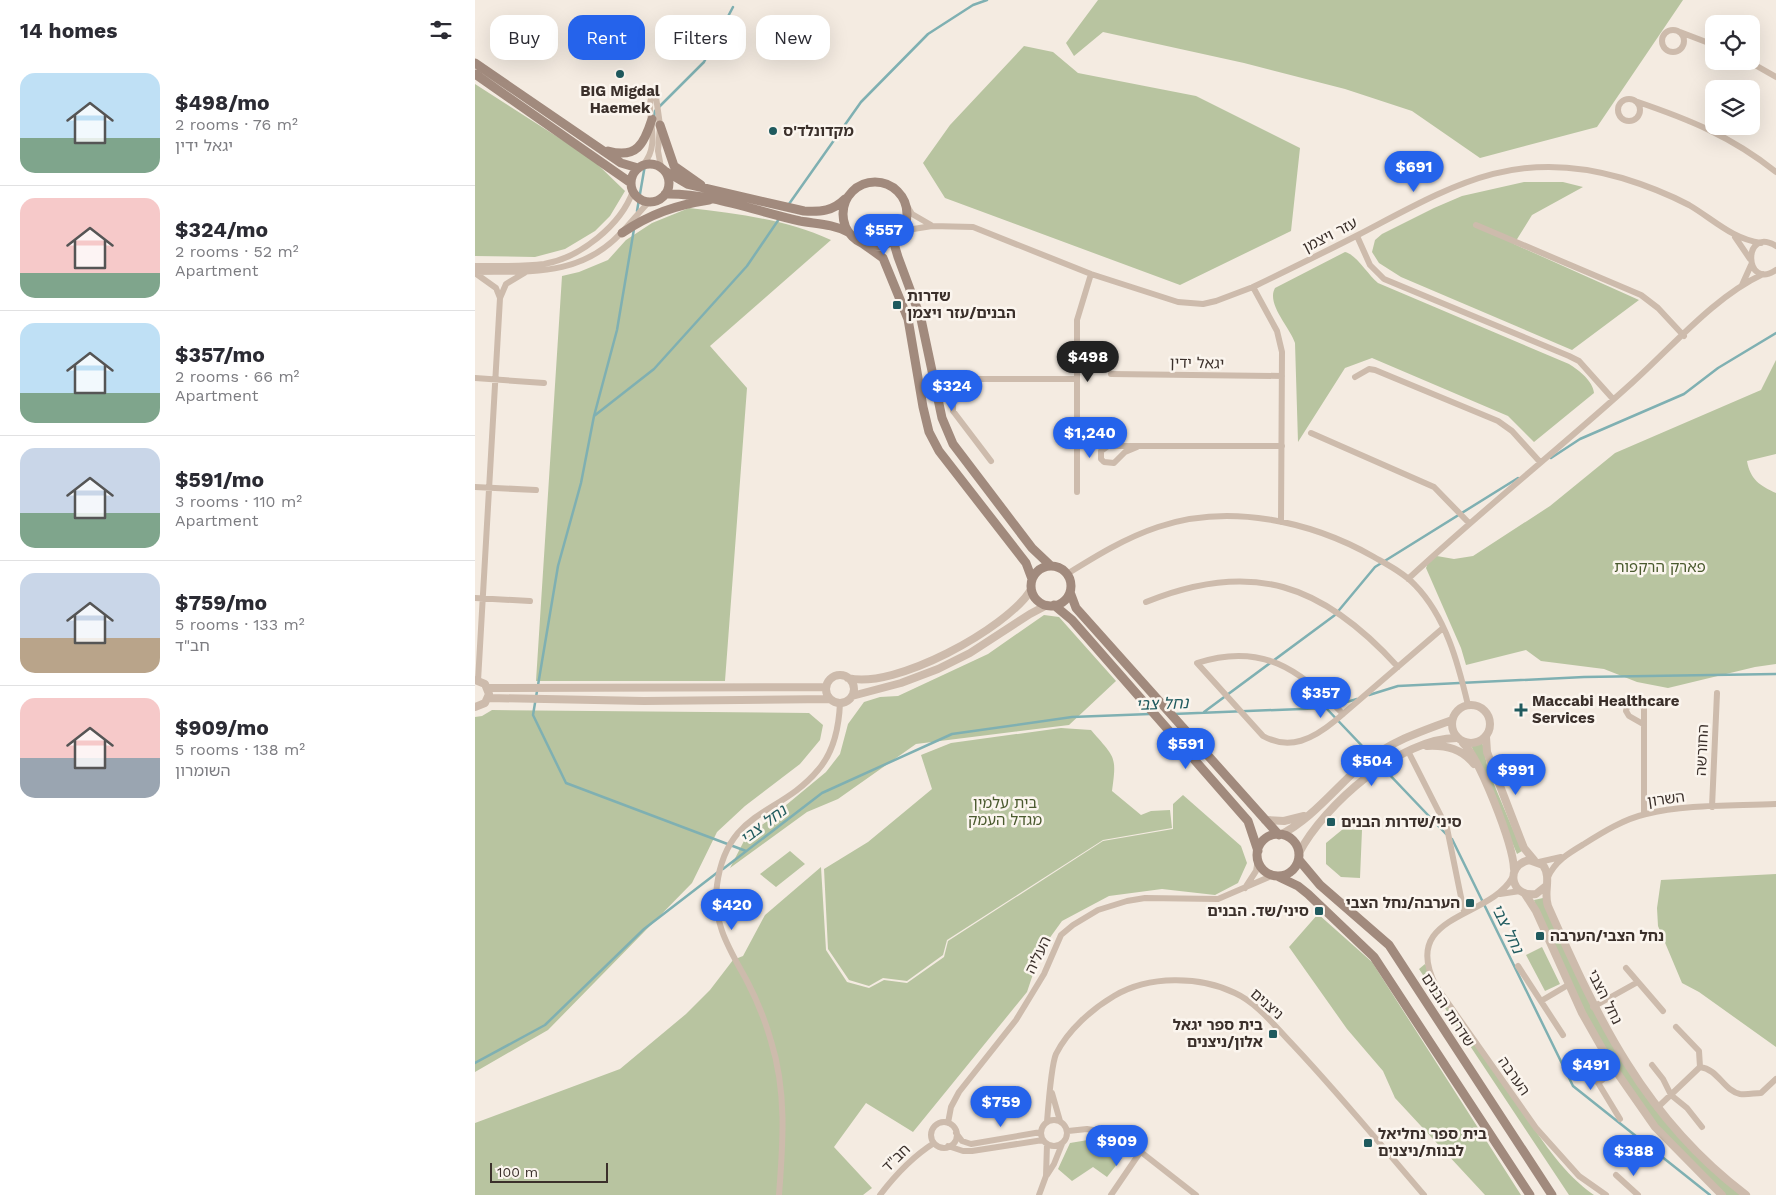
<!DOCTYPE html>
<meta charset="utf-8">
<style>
body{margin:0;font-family:"Work Sans","Noto Sans Hebrew",sans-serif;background:#f2f2f3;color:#2b2b33;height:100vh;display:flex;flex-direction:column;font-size:19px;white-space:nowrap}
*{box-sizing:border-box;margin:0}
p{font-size:16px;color:#7c7c81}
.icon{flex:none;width:28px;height:28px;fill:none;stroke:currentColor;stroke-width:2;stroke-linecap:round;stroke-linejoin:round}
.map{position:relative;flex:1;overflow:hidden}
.details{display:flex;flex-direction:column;background:#fff;width:475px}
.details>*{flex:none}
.banner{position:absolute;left:15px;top:15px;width:475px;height:45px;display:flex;gap:10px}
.fabs{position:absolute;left:1230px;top:15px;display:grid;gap:10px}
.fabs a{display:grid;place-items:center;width:55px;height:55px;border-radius:10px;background:#fff;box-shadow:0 5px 20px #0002;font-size:25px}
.scale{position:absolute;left:15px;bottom:12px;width:118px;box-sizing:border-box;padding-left:5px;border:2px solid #3b302b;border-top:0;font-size:14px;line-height:18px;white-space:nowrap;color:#3b302b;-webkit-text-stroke:4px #fbf5ee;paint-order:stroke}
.price{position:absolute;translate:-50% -42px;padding:0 11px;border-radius:18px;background:#2563eb;color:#fff;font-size:16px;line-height:32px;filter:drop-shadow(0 1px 2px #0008)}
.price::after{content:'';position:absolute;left:50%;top:30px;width:15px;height:11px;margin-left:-8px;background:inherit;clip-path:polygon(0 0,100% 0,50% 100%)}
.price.selected{background:#222;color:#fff}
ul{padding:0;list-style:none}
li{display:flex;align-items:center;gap:15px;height:125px;padding:0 20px}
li+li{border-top:1px solid #e1e1e2}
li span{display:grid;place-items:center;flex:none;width:140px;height:100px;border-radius:15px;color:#555}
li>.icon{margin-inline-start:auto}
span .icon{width:60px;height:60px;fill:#fffc;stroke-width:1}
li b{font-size:21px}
h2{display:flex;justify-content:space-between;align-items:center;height:60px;padding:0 20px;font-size:21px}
.chip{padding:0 18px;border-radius:15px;background:#fff;box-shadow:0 5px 20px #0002;font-size:18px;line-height:45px}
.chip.selected{background:#2563eb;color:#fff}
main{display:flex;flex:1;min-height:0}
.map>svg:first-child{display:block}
.green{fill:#b8c4a0}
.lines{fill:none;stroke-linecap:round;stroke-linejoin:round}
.stream{stroke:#7fb0b2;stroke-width:2.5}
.minor{stroke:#cdbbac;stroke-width:6}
.tertiary{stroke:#cdbbac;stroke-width:8}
.secondary{stroke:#a18a7d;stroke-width:9}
.poi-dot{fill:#1f5a5e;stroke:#fbf5ee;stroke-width:2}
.labels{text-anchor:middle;stroke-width:5;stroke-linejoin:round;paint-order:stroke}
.poi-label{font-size:15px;font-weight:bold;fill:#3b302b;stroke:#fbf5ee;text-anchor:start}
.street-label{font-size:15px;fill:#3b302b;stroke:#fbf5ee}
.park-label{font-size:15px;fill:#4a5a2e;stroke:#fbf5ee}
.water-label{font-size:16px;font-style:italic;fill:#1f5a5e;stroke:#fbf5ee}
</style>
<main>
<section class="details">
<h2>14 homes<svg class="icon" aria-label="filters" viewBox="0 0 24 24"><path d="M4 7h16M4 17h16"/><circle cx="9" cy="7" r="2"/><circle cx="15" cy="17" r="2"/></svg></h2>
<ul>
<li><span style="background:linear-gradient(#bfe0f5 65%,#7fa58c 0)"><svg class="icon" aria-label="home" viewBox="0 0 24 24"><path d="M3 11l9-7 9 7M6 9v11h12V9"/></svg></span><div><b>$498/mo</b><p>2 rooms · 76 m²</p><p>יגאל ידין</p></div></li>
<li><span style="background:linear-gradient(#f6c9c9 75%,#7fa58c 0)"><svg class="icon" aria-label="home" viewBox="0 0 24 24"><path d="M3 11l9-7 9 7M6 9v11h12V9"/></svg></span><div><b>$324/mo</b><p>2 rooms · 52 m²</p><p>Apartment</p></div></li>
<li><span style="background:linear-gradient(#bfe0f5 70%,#7fa58c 0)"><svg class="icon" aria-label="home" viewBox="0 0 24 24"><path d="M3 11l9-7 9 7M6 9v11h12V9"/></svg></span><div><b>$357/mo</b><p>2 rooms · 66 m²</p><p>Apartment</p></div></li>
<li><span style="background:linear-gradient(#c9d6e8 65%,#7fa58c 0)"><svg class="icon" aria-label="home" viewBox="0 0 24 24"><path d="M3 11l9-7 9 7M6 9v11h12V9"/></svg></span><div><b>$591/mo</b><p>3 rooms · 110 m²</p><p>Apartment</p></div></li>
<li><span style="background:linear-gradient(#c9d6e8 65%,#b9a48a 0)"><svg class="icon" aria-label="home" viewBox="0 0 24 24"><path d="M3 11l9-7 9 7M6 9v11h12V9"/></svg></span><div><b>$759/mo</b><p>5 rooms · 133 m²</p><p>חב&quot;ד</p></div></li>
<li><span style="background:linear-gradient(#f6c9c9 60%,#9aa5b1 0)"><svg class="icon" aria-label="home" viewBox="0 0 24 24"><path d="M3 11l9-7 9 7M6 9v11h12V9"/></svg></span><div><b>$909/mo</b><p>5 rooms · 138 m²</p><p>השומרון</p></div></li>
</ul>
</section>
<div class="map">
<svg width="1301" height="1195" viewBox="0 0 1301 1195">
<rect width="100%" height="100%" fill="#f4ebe1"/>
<!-- green -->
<path class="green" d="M623,0H1208L1122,127L1005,158L937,111L870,89L769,63L628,32L599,56L591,43Z
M549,46L578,52L603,73L721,96L825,148L816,231L705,285L470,198L448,163L475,125Z
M0,84L117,159L150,191L135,216L120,231L90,249L60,257L0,256Z
M1049,182H1088L1108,187L1057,215L1039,244L1164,300L1097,350L926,277L904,263L897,252L900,240L907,234L959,208L987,196Z
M214,208C264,214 309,219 356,240L235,346L272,388L250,681H61L87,276L104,272L133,260L151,240L177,223Z
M870,252C881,254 893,275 903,283L1094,364C1104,370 1118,381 1119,393L1059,442L1033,416L897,358L870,368L823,442L820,343C815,327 791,304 800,288Z
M1301,360V454L1272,461C1275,479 1285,486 1301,493V664L1280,667L1193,688L1162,682L1129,669L1066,661L1051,650L991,665L986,648L951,568L956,555L979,559L998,556L1075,506L1140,453L1286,390Z
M569,615L584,617L641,681L594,725L441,744L363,799L332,812L255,868L270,839L351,772L365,754L373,724L389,702L405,697L423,696L513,654Z
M17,710L334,713L348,725L345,740L325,764L270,806L242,832L217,883L73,1030L0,1072V717L7,716Z
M586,728L616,730C640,758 642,755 637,791L666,815L676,811L695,810L697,828L628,840L472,940L468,955L432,981L408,978L394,986L374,980L353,949L349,869L393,842L457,789L446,755L476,743Z
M1007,741L1013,770L1047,851L1042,854L996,745Z
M708,795L766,846L772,863L763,883L740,895L687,889L634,896L587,921L566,950L552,992L438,1132L391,1103L359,1147L397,1188L388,1195H0V1123L145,1069L211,1014L235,990L258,960L268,956L290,915L346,867L351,950L372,982L394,988L409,980L432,983L469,957L473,941L628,841L698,829V804Z
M868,829L887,830L885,878L866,877L851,864V843Z
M315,851L330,864L301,887L285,874Z
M1301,874V1047L1224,992L1207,983L1183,926L1182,908L1186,880Z
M1068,898L1099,970L1178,1105L1269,1195H1248L1180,1126L1127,1047L1062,911L1059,900Z
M843,914L897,962L1046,1195H1010L920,1098L908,1071L872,1029L814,947Z
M1067,947L1085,984L1070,991L1051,955Z
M950,964C981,1013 1012,1061 1045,1108C1067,1140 1087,1173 1119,1195H1094L944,969Z
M625,1138L642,1148L647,1158L632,1177L618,1167L597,1181L583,1169L595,1143Z"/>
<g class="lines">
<!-- stream -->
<path class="stream" d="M179,117L180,111L229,62L258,7
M314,204L386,102L453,34L498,5L512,0
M162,211L170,165
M119,416L142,330L159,229
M1076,458L1105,439L1209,394L1243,368L1301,333
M894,695L923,686L1109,677L1301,674
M851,708L882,699
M729,712L860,615L900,567L1043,478
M698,714L851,708L971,834
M977,839L1098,1086L1235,1195
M271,851L91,783L58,715L83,566L106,483L119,416L179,369L272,266L304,219
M248,869L347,793L477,734L597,717L675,714
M0,1063L70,1025L169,929L243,872"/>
<!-- minor -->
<path class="minor" d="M1187 41a11 11 0 1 1 22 0a11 11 0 1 1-22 0Z
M1205,32L1239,45
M1273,61L1301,77
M177,95L181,97L185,125L183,151L186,167
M1143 110a11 11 0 1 1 22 0a11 11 0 1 1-22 0Z
M1160,101C1213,119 1256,136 1301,172
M168,165C188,142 169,115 177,95
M426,196L437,214L456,225
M1001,225L1166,295L1183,308L1209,336
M426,231L457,226L498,227L616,274L703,302L728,304L741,301L778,287C813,270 848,253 883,235C975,187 1039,146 1147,178C1170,185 1193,194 1214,205C1238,219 1257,239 1286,243
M882,236L895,265L909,279L1094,356L1104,361L1138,399
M1260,237L1275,259
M1301,246C1267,225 1269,292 1301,270
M0,266C23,266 47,267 69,264C105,258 146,225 158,191
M0,272C55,271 105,277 146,233C156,223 164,212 174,202
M0,273L21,288L25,298
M1267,285L1276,265
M778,287L802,331L807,352L806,522
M636,374L807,376
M880,377L894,369L900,370L1023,421L1037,431L1065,462
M0,378L69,383
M836,433L959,487L994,523
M662,447L650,452L639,463L629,462L626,459V451L633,446H807
M516,461L478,411V382L482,379H602
M0,487L61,490
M602,492V320L616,274
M592,574C621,556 650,538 683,527C754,503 836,521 899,557C913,565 929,573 940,585C971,617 983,663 993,705
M933,579C1006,511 1084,449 1158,382C1198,346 1239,297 1288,274
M0,598L55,601
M671,602C777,559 848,584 923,667
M3,681L25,298L31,284L51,272
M868,714C825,669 786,642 722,663L788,736C815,751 838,739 861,720L968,628
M1168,724L1154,716L1151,711L1154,699L1161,697L1166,700L1169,709V814
M933,751L972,828L989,912
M1237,807L1242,693
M1064,862L1086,857
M1073,877C1080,861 1094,853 1109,844C1128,832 1149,819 1171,814C1210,804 1260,806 1301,804
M1037,878C1014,919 924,914 961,986L1061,1128L1104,1176L1131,1195
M770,888L781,871L783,860
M1025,894L1045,891
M1043,966L1088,1035
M1151,968L1188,1011
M1066,1001L1093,985
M1118,1007L1161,983
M1201,1027L1224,1051L1225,1067
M1105,1053L1145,1119
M1177,1065L1188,1079L1196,1095L1212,1108L1227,1127
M1123,1083L1140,1070
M577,1093L585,1121
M1182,1108L1225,1067C1243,1069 1249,1091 1265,1094C1272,1095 1280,1093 1286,1093L1301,1079
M566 1133a13 13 0 1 1 26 0a13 13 0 1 1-26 0Z
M572,1122C573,1109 577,1063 581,1054C593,1030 617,1009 639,996C674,975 725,976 760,993C784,1004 801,1028 819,1046C864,1094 906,1145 949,1195
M456 1135a13 13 0 1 1 26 0a13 13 0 1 1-26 0Z
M473,1123L476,1107L484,1092L541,1020L569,974L586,935L598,925L623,910L652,901L670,898L743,899L799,875
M593,1131L612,1129L643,1134L721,1195
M481,1133L487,1141L496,1144L566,1132
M473,1146L488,1151H497L568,1140
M572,1175L579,1164L587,1144
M1141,1175L1163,1195
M304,1195C308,1143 312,1092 296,1041C290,1020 282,1000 272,981C255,950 237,923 242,885C252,809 305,816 343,770C359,752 364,726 365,703
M405,1195C421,1174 437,1157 459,1143
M564,1195L571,1176L572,1144
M636,1195L666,1151"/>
<!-- tertiary -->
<path class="tertiary" d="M351 689a14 14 0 1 1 28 0a14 14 0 1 1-28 0Z
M373,678C419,690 531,629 556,590
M0,680L10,684L14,694L10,703L0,707
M13,688L351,687
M377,696L426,683L463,669L495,653L555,614L572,605
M14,698L169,701L355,699
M977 724a19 19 0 1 1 38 0a19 19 0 1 1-38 0Z
M1011,737L1012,752L1045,838L1049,848L1059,860
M988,743C1005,759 1038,844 1039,869
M952,746C972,745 987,749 999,764
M790,820L809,821L829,816
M805,835C837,819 861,787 887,765C912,743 946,731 977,720
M824,853C849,805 926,737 983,738
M1071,886L1061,894C1036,898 1029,866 1054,860L1068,865C1077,878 1068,892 1073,906C1123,1019 1169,1118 1271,1195
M1050,894L1061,911L1107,1013L1136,1064L1180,1127L1247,1195"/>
<!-- secondary -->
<path class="secondary" d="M0,63L146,163L163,168
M0,74L156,183
M185,125L199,166L226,185
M133,151C162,159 169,144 177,119
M156 183a19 19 0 1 1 38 0a19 19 0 1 1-38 0Z
M190,171L212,184L329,211C346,212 358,211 370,199
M368 214a32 32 0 1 1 64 0a32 32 0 1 1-64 0Z
M190,194C236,193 280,211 325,221C342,224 358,224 373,232
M147,233C175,214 201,205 234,200
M421,237L420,247L423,257L446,319L467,418L478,444L557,548L576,566
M387,243L408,258L433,319L448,407L454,432L464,451L551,563L557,579
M556 586a20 20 0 1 1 40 0a20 20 0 1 1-40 0Z
M595,592L601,608L804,835
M579,605L597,620L773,821L783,851
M782 855a21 21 0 1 1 42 0a21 21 0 1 1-42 0Z
M824,860L845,885L914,945L1077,1195
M802,876L823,886L833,894L899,957L1055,1195"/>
</g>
<!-- markers -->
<g class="poi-dot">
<circle cx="145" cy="74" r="5"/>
<circle cx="298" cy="131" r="5"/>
<rect x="417" y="300" width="10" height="10" rx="2.5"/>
<path d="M1043.5 702.5h5v5h5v5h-5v5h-5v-5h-5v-5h5z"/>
<rect x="851" y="817" width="10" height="10" rx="2.5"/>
<rect x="990" y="898" width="10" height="10" rx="2.5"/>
<rect x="839" y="906" width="10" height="10" rx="2.5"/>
<rect x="1060" y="931" width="10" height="10" rx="2.5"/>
<rect x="793" y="1029" width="10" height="10" rx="2.5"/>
<rect x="888" y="1138" width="10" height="10" rx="2.5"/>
</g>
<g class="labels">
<!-- poi labels -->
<g class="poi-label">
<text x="145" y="96" text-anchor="middle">BIG Migdal<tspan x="145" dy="17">Haemek</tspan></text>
<text x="308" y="136">מקדונלד'ס</text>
<text x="432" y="301">שדרות<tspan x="432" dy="17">הבנים/עזר ויצמן</tspan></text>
<text x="1057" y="706">Maccabi Healthcare<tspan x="1057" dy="17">Services</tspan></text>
<text x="866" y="827">סיני/שדרות הבנים</text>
<text x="985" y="908" text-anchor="end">הערבה/נחל הצבי</text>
<text x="834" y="916" text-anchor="end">סיני/שד. הבנים</text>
<text x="1075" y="941">נחל הצבי/הערבה</text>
<text x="788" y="1030" text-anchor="end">בית ספר יגאל<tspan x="788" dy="17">אלון/ניצנים</tspan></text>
<text x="903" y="1139">בית ספר נחליאל<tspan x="903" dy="17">לבנות/ניצנים</tspan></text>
</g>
<!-- street labels -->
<g class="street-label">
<text transform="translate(855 235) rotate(-27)" y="5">עזר ויצמן</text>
<text transform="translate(722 363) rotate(1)" y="5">יגאל ידין</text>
<text transform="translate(1227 750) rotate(-87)" y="5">החורשה</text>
<text transform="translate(1191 799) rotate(-8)" y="5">השרון</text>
<text transform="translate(563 955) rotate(-64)" y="5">העליה</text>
<text transform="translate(1130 997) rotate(63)" y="5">נחל הצבי</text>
<text transform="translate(792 1004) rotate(41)" y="5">ניצנים</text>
<text transform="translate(973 1010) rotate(57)" y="5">שדרות הבנים</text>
<text transform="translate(1039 1076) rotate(55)" y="5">הערבה</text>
<text transform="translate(421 1158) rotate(-44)" y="5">חב"ד</text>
</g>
<!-- park labels -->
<g class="park-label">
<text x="1185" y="572">פארק הרקפות</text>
<text x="530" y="808">בית עלמין<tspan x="530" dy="17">מגדל העמק</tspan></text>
</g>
<!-- water labels -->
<g class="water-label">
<text transform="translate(687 703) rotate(-2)" y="6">נחל צבי</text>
<text transform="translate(288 824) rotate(-37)" y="6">נחל צבי</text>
<text transform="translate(1033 928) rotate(64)" y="6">נחל צבי</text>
</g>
</g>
</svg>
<div class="fabs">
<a><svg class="icon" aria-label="locate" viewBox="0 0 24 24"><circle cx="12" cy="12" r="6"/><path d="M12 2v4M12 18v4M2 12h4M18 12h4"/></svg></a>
<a><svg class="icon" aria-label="layers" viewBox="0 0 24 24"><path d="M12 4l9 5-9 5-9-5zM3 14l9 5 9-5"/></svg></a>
</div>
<div class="scale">100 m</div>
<b class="price" style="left:939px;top:193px">$691</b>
<b class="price" style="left:409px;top:256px">$557</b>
<b class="price selected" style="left:613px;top:383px">$498</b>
<b class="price" style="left:477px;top:412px">$324</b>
<b class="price" style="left:615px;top:459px">$1,240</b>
<b class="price" style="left:846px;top:719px">$357</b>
<b class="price" style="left:711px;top:770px">$591</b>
<b class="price" style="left:897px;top:787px">$504</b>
<b class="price" style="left:1041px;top:796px">$991</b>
<b class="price" style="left:257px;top:931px">$420</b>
<b class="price" style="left:1116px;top:1091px">$491</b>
<b class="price" style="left:526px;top:1128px">$759</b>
<b class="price" style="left:642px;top:1167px">$909</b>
<b class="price" style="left:1159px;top:1177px">$388</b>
<div class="banner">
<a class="chip">Buy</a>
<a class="chip selected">Rent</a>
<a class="chip">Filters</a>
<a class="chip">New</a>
</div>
</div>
</main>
